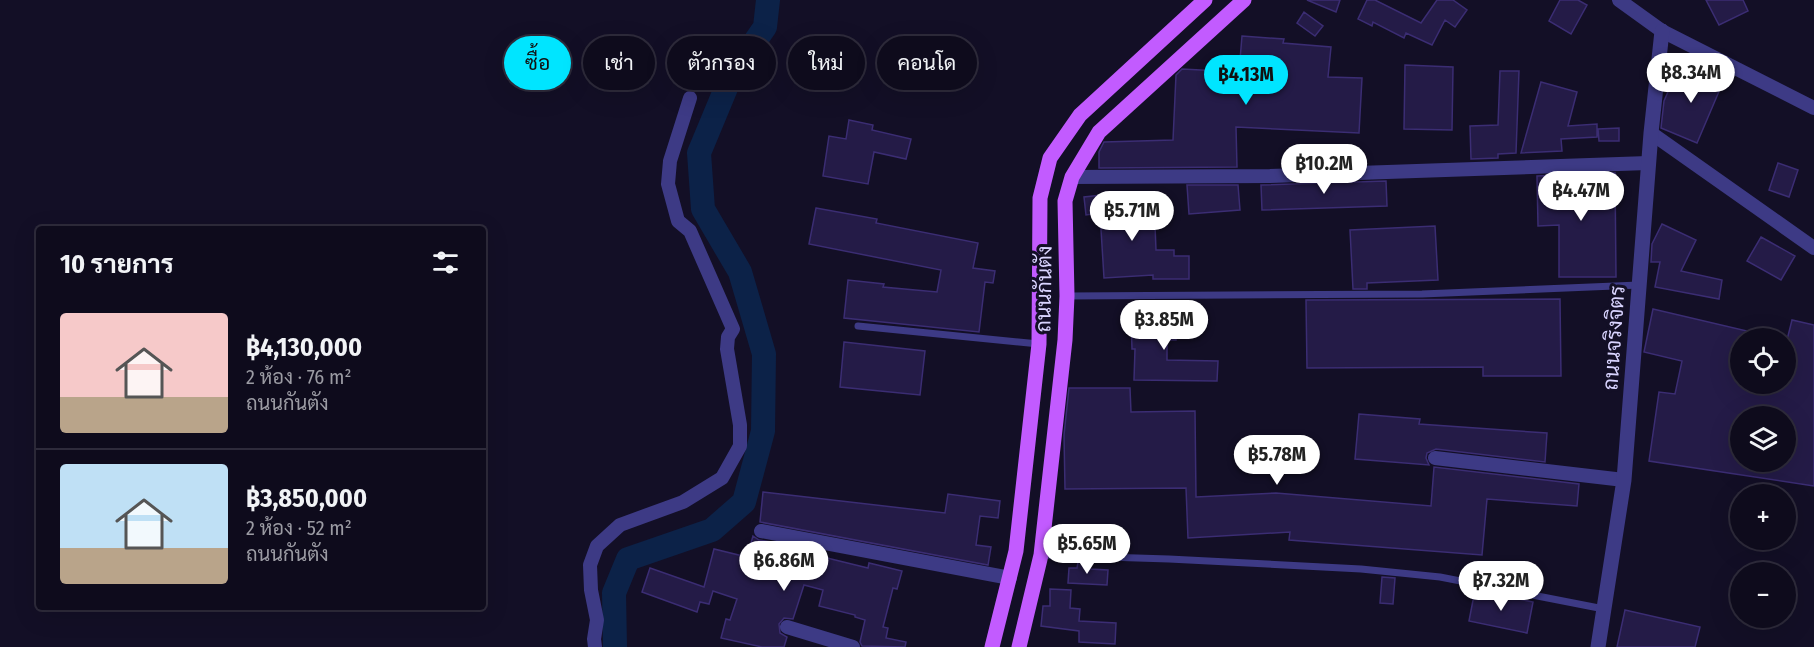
<!DOCTYPE html>
<html lang="th">
<meta charset="utf-8">
<style>
body{margin:0;font-family:"Fira Sans Condensed",Sarabun,sans-serif;background:#171425;color:#f1f3f6;height:100vh;display:flex;flex-direction:column;font-size:22px;white-space:nowrap}
*{box-sizing:border-box;margin:0}
p{font-size:20px;color:#9b9ba3}
.icon{flex:none;width:33px;height:33px;fill:none;stroke:currentColor;stroke-width:2;stroke-linecap:round;stroke-linejoin:round}
.map{position:relative;flex:1;overflow:hidden}
.sheet{position:absolute;left:36px;top:226px;width:450px;height:384px;display:flex;flex-direction:column;background:#0e0b1c;border-radius:6px;box-shadow:0 6px 24px #0002,0 0 0 2px #2e2b3b}
.sheet>*{flex:none}
.hud{position:absolute;left:504px;top:36px;width:570px;height:54px;display:flex;gap:12px}
.controls{position:absolute;left:1730px;top:328px;display:grid;gap:12px}
.controls a{display:grid;place-items:center;width:66px;height:66px;border-radius:50%;background:#0e0b1c;box-shadow:0 6px 24px #0002,0 0 0 2px #2e2b3b;font-size:30px}
.price{position:absolute;translate:-50% -51px;padding:0 14px;border-radius:21px;background:#fff;color:#222;font-size:20px;line-height:39px;filter:drop-shadow(0 2px 3px #0008)}
.price::after{content:'';position:absolute;left:50%;top:36px;width:18px;height:14px;margin-left:-9px;background:inherit;clip-path:polygon(0 0,100% 0,50% 100%)}
.price.on{background:#00e5ff;color:#111}
ul{padding:0;list-style:none}
li{display:flex;align-items:center;gap:18px;height:150px;padding:0 24px}
li+li{border-top:2px solid #2e2b3b}
li span{display:grid;place-items:center;flex:none;width:168px;height:120px;border-radius:6px;color:#555}
li>.icon{margin-inline-start:auto}
span .icon{width:72px;height:72px;fill:#fffc;stroke-width:1}
li b{font-size:26px}
h2{display:flex;justify-content:space-between;align-items:center;height:72px;padding:0 24px;font-size:26px}
.pill{padding:0 21px;border-radius:27px;background:#0e0b1c;box-shadow:0 6px 24px #0002,0 0 0 2px #2e2b3b;font-size:21px;line-height:54px}
.pill.on{background:#00e5ff;color:#111}
.map>svg:first-child{display:block}
.lines{fill:none;stroke-linecap:round;stroke-linejoin:round}
.river{stroke:#0c2248;stroke-width:24}
.building{fill:#241b47;stroke:#3b2d73;stroke-width:1.5;fill-rule:evenodd}
.service{stroke:#3d3a85;stroke-width:7}
.minor{stroke:#3d3a85;stroke-width:14}
.tertiary{stroke:#3d3a85;stroke-width:15}
.primary{stroke:#c25bff;stroke-width:15}
.labels{text-anchor:middle;stroke-width:6;stroke-linejoin:round;paint-order:stroke}
.street-label{font-size:21px;fill:#d9d4ff;stroke:#130f26}
</style>
<div class="map">
<svg width="1814" height="647" viewBox="0 0 1814 647">
<rect width="100%" height="100%" fill="#130f26"/>
<g class="lines">
<!-- river -->
<path class="river" d="M615,647L614,593L628,559L712,530L744,502L763,431L764,354L740,272L703,209L699,153L731,76L765,27L768,0"/>
</g>
<!-- building -->
<path class="building" d="M1307,0H1340L1336,12Z
M1367,0H1375L1421,23L1437,0H1453L1467,10L1455,27L1445,20L1432,45L1406,33L1404,38L1373,22L1372,26L1358,19Z
M1560,0H1578L1587,5L1571,34L1549,21Z
M1706,0H1743L1748,11L1719,25Z
M1304,12L1323,26L1315,36L1297,23Z
M1242,36L1284,39L1283,43L1331,47L1328,77L1362,78L1359,133L1236,127L1237,167L1099,168V152L1104,142L1173,140L1176,75L1182,69L1239,72Z
M1405,65L1453,67L1452,130L1404,129Z
M1704,66L1726,75L1697,143L1661,128L1664,101L1675,76L1696,85Z
M1500,71H1519L1516,153L1498,154V158L1471,159L1470,126L1498,125Z
M1541,82L1577,92L1568,126L1597,124V137L1561,139L1562,151L1521,153Z
M849,120L873,125L872,130L911,139L906,159L874,152L868,184L823,176L829,136L846,139Z
M1619,128V141H1599L1598,129Z
M1778,163L1798,170L1789,197L1769,190Z
M1615,173L1616,277H1559V225L1538,226L1537,176Z
M1386,181L1387,206L1262,210L1261,185Z
M1187,185H1238L1240,210L1189,214Z
M1131,192L1135,226L1155,225L1156,250H1174V256H1189V279H1153V275L1104,278L1100,213L1086,215L1084,197Z
M816,208L877,219L876,223L978,243L973,268L995,271L993,283L985,282L979,332L844,318L848,280L884,284L883,287L937,292L941,270L809,244Z
M1662,224L1696,240L1681,271L1722,280L1719,299L1655,287L1660,262H1651L1652,244Z
M1435,226L1438,280L1367,283V289H1353L1350,230Z
M1761,237L1795,256L1781,280L1747,261Z
M1560,299L1561,376H1483V367L1307,368L1306,300Z
M1162,304H1176V340H1167V360L1218,361L1217,381L1134,380L1135,349H1132L1131,316H1162Z
M1653,309L1764,335L1763,339H1740V384H1785V339L1787,340L1792,320L1814,325V486L1649,461L1659,392L1675,394L1682,361L1644,352ZM1740,417H1785V462H1740Z
M844,342L925,351L920,395L840,387Z
M1069,388H1130L1131,412L1195,411L1196,497L1276,493L1431,506L1434,467L1579,484L1577,506L1487,499L1482,555L1289,540L1290,532L1188,538L1186,488L1065,489L1064,435Z
M1359,414L1420,419L1419,424L1547,433L1545,462L1436,449L1427,453L1426,458L1429,465L1355,459Z
M763,492L945,513L948,494L1000,501L998,518L980,516L976,545L991,547L988,565L760,522Z
M753,536L759,540L778,543V546L868,568L869,563L902,571L897,589L893,588L883,627L888,628L886,638L906,642L905,647L862,646L860,642L865,620L855,617V615L819,606L823,590L804,585L793,619L784,618L779,624L780,633L787,637L784,647H762L721,638L726,619L730,620L737,599L713,591L709,604L700,602L697,612L642,592L650,568L704,587L714,549L747,557Z
M1078,562H1090V569L1108,570L1107,585L1068,583L1069,568H1077Z
M1382,577L1395,578L1393,604L1380,603Z
M1050,589L1071,590L1070,608L1080,609L1079,621L1116,623L1115,644L1079,642V631L1041,626L1043,606H1050Z
M1475,590L1533,602L1527,633L1469,621Z
M1625,610L1700,627L1695,647H1617Z"/>
<g class="lines">
<!-- service -->
<path class="service" d="M1067,296L1422,294L1639,285
M858,326L1039,344
M1041,555L1169,559L1361,569L1440,577L1604,609"/>
<!-- minor -->
<path class="minor" d="M1619,0L1662,31L1814,108
M1651,133L1814,248
M1072,177L1270,176L1648,163
M1435,458L1624,480
M761,531L1010,578
M787,627L853,647
M595,647L594,639L597,620L591,590L590,565L597,546L620,525L683,502L722,478L740,446V425L727,349L728,337L733,329L690,231L678,221L668,184L670,161L690,98"/>
<!-- tertiary -->
<path class="tertiary" d="M1598,647L1624,480L1651,133L1662,31"/>
<!-- primary -->
<path class="primary" d="M992,647L1016,551L1039,344L1040,198L1050,158L1080,115L1205,0
M1019,647L1041,555L1065,340L1067,296L1065,201L1072,177L1099,132L1244,0"/>
</g>
<g class="labels">
<!-- street labels -->
<g class="street-label">
<text transform="translate(1044 289) rotate(-89)" y="7">ถนนกันตัง</text>
<text transform="translate(1614 338) rotate(-86)" y="7">ถนนจริงจิตร</text>
</g>
</g>
</svg>
<div class="controls">
<a><svg class="icon" aria-label="locate" viewBox="0 0 24 24"><circle cx="12" cy="12" r="6"/><path d="M12 2v4M12 18v4M2 12h4M18 12h4"/></svg></a>
<a><svg class="icon" aria-label="layers" viewBox="0 0 24 24"><path d="M12 4l9 5-9 5-9-5zM3 14l9 5 9-5"/></svg></a>
<a>+</a>
<a>−</a>
</div>
<b class="price" style="left:1691px;top:104px">฿8.34M</b>
<b class="price on" style="left:1246px;top:106px">฿4.13M</b>
<b class="price" style="left:1324px;top:195px">฿10.2M</b>
<b class="price" style="left:1581px;top:222px">฿4.47M</b>
<b class="price" style="left:1132px;top:242px">฿5.71M</b>
<b class="price" style="left:1164px;top:351px">฿3.85M</b>
<b class="price" style="left:1277px;top:486px">฿5.78M</b>
<b class="price" style="left:1087px;top:575px">฿5.65M</b>
<b class="price" style="left:784px;top:592px">฿6.86M</b>
<b class="price" style="left:1501px;top:612px">฿7.32M</b>
<div class="hud">
<a class="pill on">ซื้อ</a>
<a class="pill">เช่า</a>
<a class="pill">ตัวกรอง</a>
<a class="pill">ใหม่</a>
<a class="pill">คอนโด</a>
</div>
<section class="sheet">
<h2>10 รายการ<svg class="icon" aria-label="filters" viewBox="0 0 24 24"><path d="M4 7h16M4 17h16"/><circle cx="9" cy="7" r="2"/><circle cx="15" cy="17" r="2"/></svg></h2>
<ul>
<li><span style="background:linear-gradient(#f6c9c9 70%,#b9a48a 0)"><svg class="icon" aria-label="home" viewBox="0 0 24 24"><path d="M3 11l9-7 9 7M6 9v11h12V9"/></svg></span><div><b>฿4,130,000</b><p>2 ห้อง · 76 m²</p><p>ถนนกันตัง</p></div></li>
<li><span style="background:linear-gradient(#bfe0f5 70%,#b9a48a 0)"><svg class="icon" aria-label="home" viewBox="0 0 24 24"><path d="M3 11l9-7 9 7M6 9v11h12V9"/></svg></span><div><b>฿3,850,000</b><p>2 ห้อง · 52 m²</p><p>ถนนกันตัง</p></div></li>
</ul>
</section>
</div>
